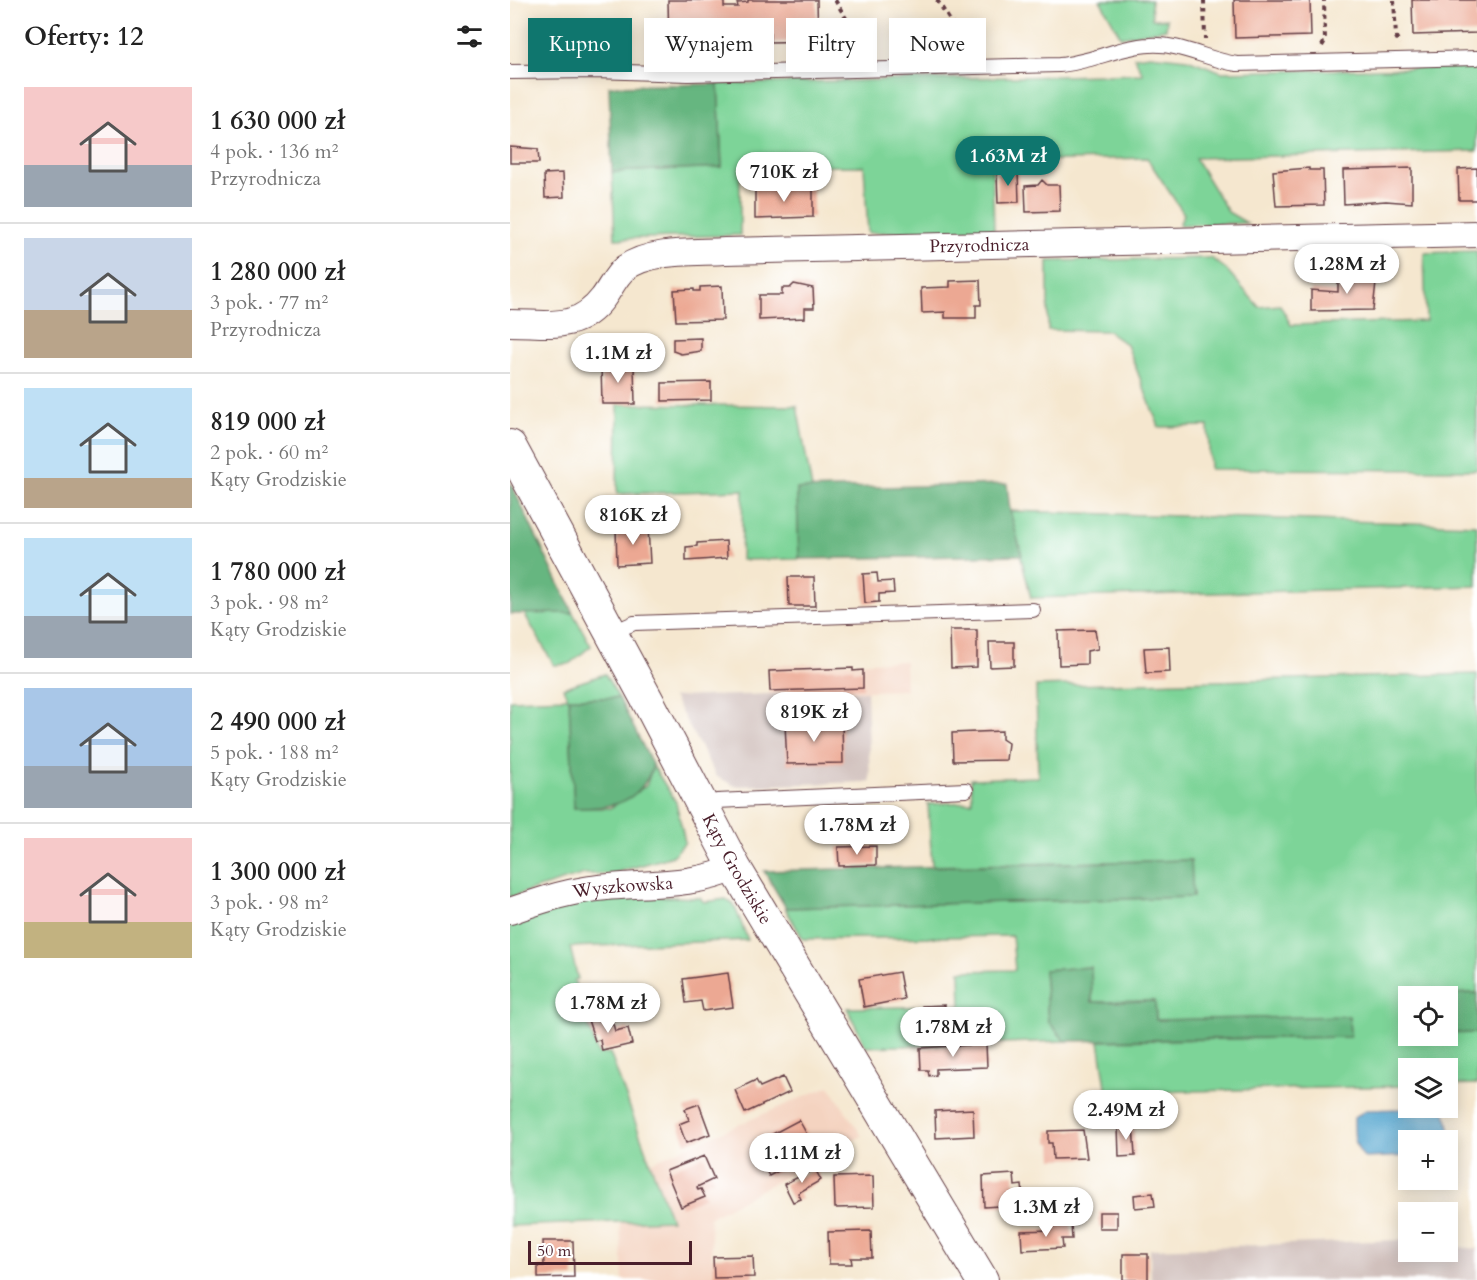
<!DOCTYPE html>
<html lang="pl">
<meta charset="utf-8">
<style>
body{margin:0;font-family:Cardo,serif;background:#f2f2f2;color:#222;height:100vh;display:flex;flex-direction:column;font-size:22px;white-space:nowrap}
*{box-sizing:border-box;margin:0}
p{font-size:20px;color:#767676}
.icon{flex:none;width:33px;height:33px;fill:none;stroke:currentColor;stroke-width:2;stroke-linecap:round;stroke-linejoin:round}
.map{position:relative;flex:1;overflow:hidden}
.drawer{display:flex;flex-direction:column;background:#fff;width:510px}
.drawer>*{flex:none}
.guide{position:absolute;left:18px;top:18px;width:570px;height:54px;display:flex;gap:12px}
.controls{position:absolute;left:888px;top:986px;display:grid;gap:12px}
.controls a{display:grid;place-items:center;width:60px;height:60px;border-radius:0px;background:#fff;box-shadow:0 3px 15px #0003;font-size:30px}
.scale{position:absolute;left:18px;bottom:15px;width:164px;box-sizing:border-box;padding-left:6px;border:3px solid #4a1f2b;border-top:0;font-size:16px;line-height:21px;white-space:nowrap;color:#4a1f2b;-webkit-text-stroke:4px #fff;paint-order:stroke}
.price{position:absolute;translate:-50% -51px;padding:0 14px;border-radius:21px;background:#fff;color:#222;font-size:20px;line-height:39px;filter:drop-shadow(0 2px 3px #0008)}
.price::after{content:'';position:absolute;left:50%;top:36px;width:18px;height:14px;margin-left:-9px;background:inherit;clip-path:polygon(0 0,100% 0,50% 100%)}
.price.selected{background:#0f766e;color:#fff}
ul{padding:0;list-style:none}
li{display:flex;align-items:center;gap:18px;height:150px;padding:0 24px}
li+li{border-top:2px solid #e0e0e0}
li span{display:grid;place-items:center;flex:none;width:168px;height:120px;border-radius:0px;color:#555}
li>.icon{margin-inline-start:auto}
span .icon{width:72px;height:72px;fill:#fffc;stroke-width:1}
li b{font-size:26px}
h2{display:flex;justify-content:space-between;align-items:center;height:72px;padding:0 24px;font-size:26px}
.pill{padding:0 21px;border-radius:0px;background:#fff;box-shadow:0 3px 15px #0003;font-size:21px;line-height:54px}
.pill.selected{background:#0f766e;color:#fff}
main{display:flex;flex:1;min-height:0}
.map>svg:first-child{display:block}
.built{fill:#f4d3c0}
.industrial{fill:#d0c0bc}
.green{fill:#7dd498;stroke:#647a62;stroke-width:1.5}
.forest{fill:#66b680;stroke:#586a56;stroke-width:1.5}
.water{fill:#54a6cf;stroke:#4f627d;stroke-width:1.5}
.building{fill:#eca893}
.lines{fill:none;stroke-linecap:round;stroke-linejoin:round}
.service-casing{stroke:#643d44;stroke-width:16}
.minor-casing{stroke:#643d44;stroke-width:28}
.tertiary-casing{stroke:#643d44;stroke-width:34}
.path{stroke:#643d44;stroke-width:4;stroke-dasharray:4.5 4.5;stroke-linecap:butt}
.service{stroke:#fff;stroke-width:14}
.minor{stroke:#fff;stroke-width:26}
.tertiary{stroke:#fff;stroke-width:32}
.labels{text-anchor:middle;stroke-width:4.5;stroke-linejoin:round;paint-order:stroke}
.street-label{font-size:18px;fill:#4a1f2b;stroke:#fff}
</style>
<main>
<section class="drawer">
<h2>Oferty: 12<svg class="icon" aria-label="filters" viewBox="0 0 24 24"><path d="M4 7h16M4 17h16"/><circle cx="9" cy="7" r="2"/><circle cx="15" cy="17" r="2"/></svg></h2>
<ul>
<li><span style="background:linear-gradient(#f6c9c9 65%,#9aa5b1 0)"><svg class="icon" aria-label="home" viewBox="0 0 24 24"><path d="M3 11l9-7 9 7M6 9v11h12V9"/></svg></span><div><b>1 630 000 zł</b><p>4 pok. · 136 m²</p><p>Przyrodnicza</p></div></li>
<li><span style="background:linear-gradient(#c9d6e8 60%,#b9a48a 0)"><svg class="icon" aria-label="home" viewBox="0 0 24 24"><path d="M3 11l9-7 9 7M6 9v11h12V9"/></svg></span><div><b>1 280 000 zł</b><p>3 pok. · 77 m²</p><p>Przyrodnicza</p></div></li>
<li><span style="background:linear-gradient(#bfe0f5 75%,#b9a48a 0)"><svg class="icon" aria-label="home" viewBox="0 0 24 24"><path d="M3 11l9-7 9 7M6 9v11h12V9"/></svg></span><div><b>819 000 zł</b><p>2 pok. · 60 m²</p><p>Kąty Grodziskie</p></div></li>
<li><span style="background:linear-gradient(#bfe0f5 65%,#9aa5b1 0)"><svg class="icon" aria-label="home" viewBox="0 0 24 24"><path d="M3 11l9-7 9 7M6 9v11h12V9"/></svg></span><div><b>1 780 000 zł</b><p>3 pok. · 98 m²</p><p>Kąty Grodziskie</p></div></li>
<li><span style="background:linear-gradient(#a9c7e8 65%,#9aa5b1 0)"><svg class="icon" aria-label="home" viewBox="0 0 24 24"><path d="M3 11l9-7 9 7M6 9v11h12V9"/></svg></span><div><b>2 490 000 zł</b><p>5 pok. · 188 m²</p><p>Kąty Grodziskie</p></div></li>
<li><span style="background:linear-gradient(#f6c9c9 70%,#c2b280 0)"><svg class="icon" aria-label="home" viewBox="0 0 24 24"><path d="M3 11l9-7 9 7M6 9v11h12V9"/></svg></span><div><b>1 300 000 zł</b><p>3 pok. · 98 m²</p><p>Kąty Grodziskie</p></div></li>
</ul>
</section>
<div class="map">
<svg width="967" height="1280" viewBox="0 0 967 1280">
<rect width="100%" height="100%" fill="#fff"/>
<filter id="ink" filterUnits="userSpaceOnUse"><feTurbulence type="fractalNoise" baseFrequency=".0167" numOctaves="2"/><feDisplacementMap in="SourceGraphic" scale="12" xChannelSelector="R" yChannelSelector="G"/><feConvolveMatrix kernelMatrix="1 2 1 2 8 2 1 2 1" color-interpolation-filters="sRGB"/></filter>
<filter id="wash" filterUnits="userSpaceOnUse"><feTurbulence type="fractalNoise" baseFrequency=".008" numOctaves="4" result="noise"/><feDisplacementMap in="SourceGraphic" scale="24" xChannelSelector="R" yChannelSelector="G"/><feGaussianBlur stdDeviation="1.35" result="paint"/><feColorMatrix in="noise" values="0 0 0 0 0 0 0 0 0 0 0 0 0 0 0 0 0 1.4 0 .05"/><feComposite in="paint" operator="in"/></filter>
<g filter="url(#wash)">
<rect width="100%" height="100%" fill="#f5e7cf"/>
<!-- built -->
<path class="built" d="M395,661L396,690L259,694L258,665Z
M319,1086L352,1136L200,1217L203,1280H113L110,1222L161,1220L139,1163Z"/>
<!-- industrial -->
<path class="industrial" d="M357,691L360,782L225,786L206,776L163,697Z
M891,1240L898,1241V1251H938V1246L967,1249V1280H641L640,1249Z"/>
<!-- green -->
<path class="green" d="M590,0H641L642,19H657L656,29L611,37Z
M640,55L677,59L712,72L967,67V151L685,158L718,212L737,223L669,225L674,214L637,158L482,162L484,230L358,233L354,166L230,167V235L105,239L102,172L212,167L208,84L633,74L624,57Z
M967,251V470L700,469L698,426L649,427L617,345L598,331L538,330V261L701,258L716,269L749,307L770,305L781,325L916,321L914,253Z
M108,404L287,406L302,489H287L289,559L231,560L233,490L107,494Z
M500,511L967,525V586L521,598Z
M14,613H63L81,646L59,664L44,665Z
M95,674L109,698H59L64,808H100L136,786L143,766L166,802L175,842L163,856L101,874H74L0,897V700L58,698L53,688Z
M967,674V993L898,996V1035L967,1033V1084L938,1085V1068H898V1086L597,1093L589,1041L840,1037L839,1017L646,1020L645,1001L582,1002L581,967L534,970L538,1021L555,1041L356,1047L337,1008L451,1006L450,971L505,970L502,936L293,939L275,908L683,897L680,860L422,866L418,804L462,802L461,779L528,777L526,686Z
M105,895L190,898L194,902L216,899L224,905L238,940L60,947L68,979L64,980L88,1054L100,1053L161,1220L0,1226V921L37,908Z"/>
<!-- forest -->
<path class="forest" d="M208,84L212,167L102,172L99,86Z
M0,482L63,613L0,614Z
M497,484L500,511L512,555L289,559L287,489Z
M59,698H109L143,766C129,805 101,808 64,808Z
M681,860L683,897L276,908L254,871Z
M581,967L582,1002L645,1001L646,1020L839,1016L840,1037L555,1041L538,1021L534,970Z
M967,993V1033H938V996L932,994Z"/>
<!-- water -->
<path class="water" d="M926,1108L934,1111C940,1123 941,1135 938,1148V1140H898V1156L855,1158C843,1146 844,1134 844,1118L856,1110Z"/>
<g id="blocks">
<!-- building -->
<path class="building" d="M158,0H214V7H228L227,3L238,2V0H307L308,41L260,42V29L219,30V43L159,45Z
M724,0H800L801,36L725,38Z
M902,0H967V33L903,35Z
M0,147L28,149L29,163H0Z
M799,168V170H813L814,205L766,206L763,171Z
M902,168V203L876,201L834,204L833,170Z
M967,168V200H949L948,169Z
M508,171L509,202L488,203L487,173Z
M53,173L54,197L35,198L34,174Z
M532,180L537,185H549L550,211L516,212L515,186L528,185Z
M303,187V217L245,219V188Z
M838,274L863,276L866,282L863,310L801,311V290L828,292V277Z
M470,280L471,305H466V318H435V312L412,313L411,288L440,287V281Z
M284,284L303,288L304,308H295V318L249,320V295H272V288H280Z
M212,286L213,320L166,321L164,290L184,289V291H190V287Z
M191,338V351L171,354L163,351V339Z
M91,365H124L125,404H92Z
M201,382V400L152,401V383Z
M138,527L140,563L107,565L106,528Z
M216,541L217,558L176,561V547L187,546V543Z
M367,573L368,582L383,581L384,593L369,594V602L355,603L353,574Z
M278,577H304L305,606H279Z
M440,630H467V667L441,668Z
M585,630L588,649L577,651V664L549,665L548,631Z
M479,642H504V666L480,667Z
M659,647L660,672L636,673L634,648Z
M343,668V671L353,670V688L260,691L259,671Z
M332,722L333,763L277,764L275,724Z
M492,731V739L498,743L496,760L443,761L442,733Z
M366,846V865L329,866L328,847Z
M389,972L394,999L354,1007L349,979Z
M218,973L223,1007L193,1011L191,1001L176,1003L173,979Z
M435,1005L436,1031L414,1033L412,1006Z
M93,1014L96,1026L103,1024L105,1031L118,1028L122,1044L92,1051L90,1040L85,1041L77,1017Z
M476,1044L477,1067L426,1069V1075L419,1076L418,1070H411L410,1048Z
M273,1077L280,1092L235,1113L225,1090L246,1080L250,1087Z
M648,1093L649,1115L620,1116L619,1094Z
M189,1104L200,1134L176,1143L169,1124L179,1120L175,1109Z
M463,1109L464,1136L426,1138L425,1111Z
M289,1120L306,1151L259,1176L242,1145Z
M623,1125L625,1156L609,1157L608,1126Z
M573,1130L577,1158L543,1159L542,1143H538V1131Z
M194,1156L204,1179L187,1187L188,1190L191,1189L195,1197L171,1207L156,1171Z
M305,1169L311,1180L288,1193L291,1199L283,1202L274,1184Z
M504,1174L505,1186L512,1185L513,1195H505V1205L474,1207L473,1176Z
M363,1176L364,1207L325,1208L324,1177Z
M643,1193L645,1206L625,1208L624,1195Z
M589,1212H607V1228H589Z
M541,1224H561L562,1239H552L553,1248L512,1250L511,1231L541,1230Z
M361,1231L362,1258H341L342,1264H319L318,1232Z
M33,1241H63L64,1277L28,1278V1266H34Z
M613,1254H638V1280H613Z
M243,1256L244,1277L204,1278L203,1257Z"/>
</g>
</g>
<g filter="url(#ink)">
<use href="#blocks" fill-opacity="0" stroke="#643d44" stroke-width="1.5"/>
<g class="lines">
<defs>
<path id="service" d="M0,72L85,71L178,74L549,65C580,63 610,46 640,45C671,43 697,60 727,64L967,58
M101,633L124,623L523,610
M192,807L207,801L456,790"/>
<g id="minor">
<path id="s1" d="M0,323C39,323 67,332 93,298C100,289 106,275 115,268C142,249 184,253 215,251L967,234"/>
<path id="s2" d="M0,911C26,902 52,893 80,889C128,882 179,888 225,868"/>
</g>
<g id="tertiary">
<path id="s3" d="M0,446L141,707L225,868L472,1280"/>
</g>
</defs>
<!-- service casing -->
<use href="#service" class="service-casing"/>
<!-- minor casing -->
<use href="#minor" class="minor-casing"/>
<!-- tertiary casing -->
<use href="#tertiary" class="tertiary-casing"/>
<!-- path -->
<path class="path" d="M325,0L357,53
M427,0L444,27L443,53
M694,0L695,39
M884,0L886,37L890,44
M812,46L815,41L814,0"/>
<!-- service -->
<use href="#service" class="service"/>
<!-- minor -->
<use href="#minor" class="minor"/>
<!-- tertiary -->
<use href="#tertiary" class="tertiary"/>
</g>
</g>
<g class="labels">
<!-- street labels -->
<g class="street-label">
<text dy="6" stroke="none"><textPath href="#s1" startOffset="496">Przyrodnicza</textPath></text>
<text dy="6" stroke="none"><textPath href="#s3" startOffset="480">Kąty Grodziskie</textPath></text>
<text dy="6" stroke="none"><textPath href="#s2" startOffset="116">Wyszkowska</textPath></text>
</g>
</g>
</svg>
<div class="controls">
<a><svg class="icon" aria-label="locate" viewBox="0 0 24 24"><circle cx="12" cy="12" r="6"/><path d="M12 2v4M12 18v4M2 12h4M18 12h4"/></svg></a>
<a><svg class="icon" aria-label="layers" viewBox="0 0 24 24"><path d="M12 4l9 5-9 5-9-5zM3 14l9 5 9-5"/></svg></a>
<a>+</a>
<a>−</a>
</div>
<div class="scale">50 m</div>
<b class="price selected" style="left:498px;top:187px">1.63M zł</b>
<b class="price" style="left:274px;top:203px">710K zł</b>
<b class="price" style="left:837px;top:295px">1.28M zł</b>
<b class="price" style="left:108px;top:384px">1.1M zł</b>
<b class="price" style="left:123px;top:546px">816K zł</b>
<b class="price" style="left:304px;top:743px">819K zł</b>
<b class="price" style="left:347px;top:856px">1.78M zł</b>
<b class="price" style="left:98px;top:1034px">1.78M zł</b>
<b class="price" style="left:443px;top:1058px">1.78M zł</b>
<b class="price" style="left:616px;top:1141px">2.49M zł</b>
<b class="price" style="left:292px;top:1184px">1.11M zł</b>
<b class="price" style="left:536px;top:1238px">1.3M zł</b>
<div class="guide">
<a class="pill selected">Kupno</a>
<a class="pill">Wynajem</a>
<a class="pill">Filtry</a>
<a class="pill">Nowe</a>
</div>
</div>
</main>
